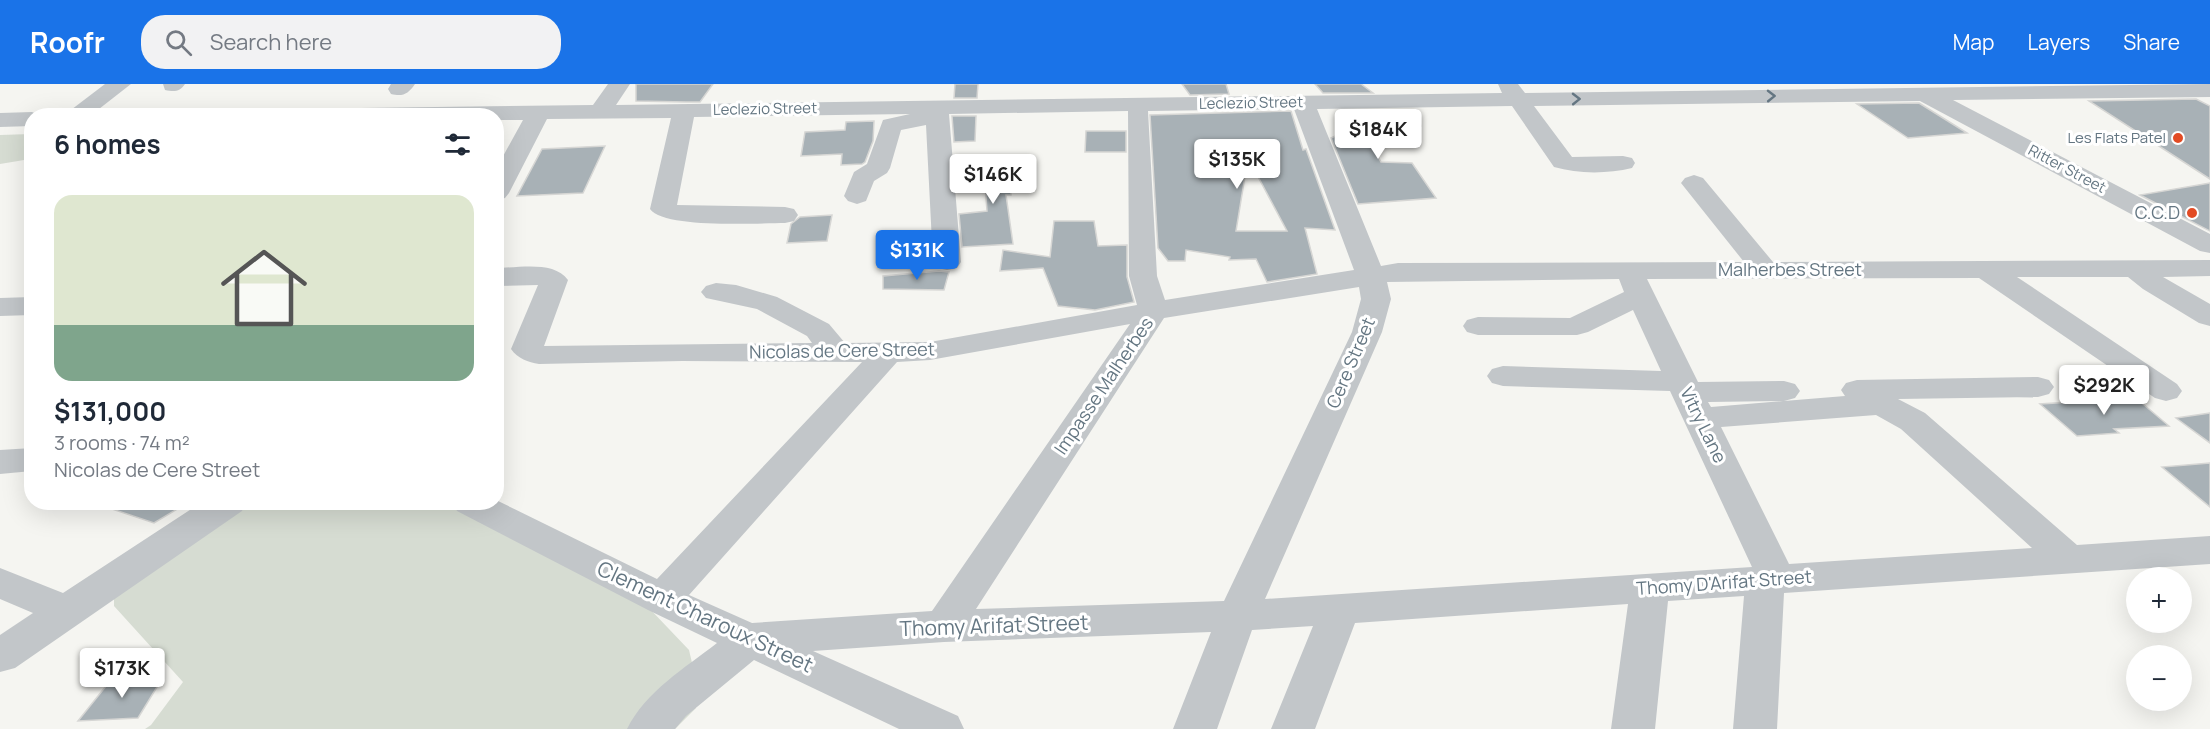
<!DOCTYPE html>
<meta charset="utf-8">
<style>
body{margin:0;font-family:Manrope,sans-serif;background:#f2f2f3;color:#1f2937;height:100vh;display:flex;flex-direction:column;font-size:22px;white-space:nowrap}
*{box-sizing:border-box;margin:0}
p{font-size:20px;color:#747a83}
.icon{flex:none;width:33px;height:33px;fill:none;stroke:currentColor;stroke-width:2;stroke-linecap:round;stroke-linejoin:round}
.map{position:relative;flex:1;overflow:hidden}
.sheet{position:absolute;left:24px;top:24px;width:480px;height:402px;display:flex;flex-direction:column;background:#fff;border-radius:24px;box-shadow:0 6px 24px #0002}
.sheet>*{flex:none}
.tools{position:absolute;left:2126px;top:483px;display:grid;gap:12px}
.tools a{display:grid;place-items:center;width:66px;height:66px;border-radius:50%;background:#fff;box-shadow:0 6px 24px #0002;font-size:30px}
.price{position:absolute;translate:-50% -51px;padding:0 14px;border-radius:6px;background:#fff;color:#222;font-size:20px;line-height:39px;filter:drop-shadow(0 2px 3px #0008)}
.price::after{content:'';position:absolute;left:50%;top:36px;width:18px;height:14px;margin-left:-9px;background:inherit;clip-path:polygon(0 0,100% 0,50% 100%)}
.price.on{background:#1a73e8;color:#fff}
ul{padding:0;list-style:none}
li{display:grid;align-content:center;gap:12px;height:318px;padding:0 30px}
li+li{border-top:2px solid #e0e1e3}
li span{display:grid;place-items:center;height:186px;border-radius:18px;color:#555}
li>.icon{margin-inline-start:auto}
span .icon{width:108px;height:108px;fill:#fffc;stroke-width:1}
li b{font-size:26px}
h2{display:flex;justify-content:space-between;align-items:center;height:72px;padding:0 30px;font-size:26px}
header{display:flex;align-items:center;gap:36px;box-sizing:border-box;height:84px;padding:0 30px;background:#1a73e8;color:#fff}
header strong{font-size:28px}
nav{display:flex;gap:33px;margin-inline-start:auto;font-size:21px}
.search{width:420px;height:54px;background:#f2f2f3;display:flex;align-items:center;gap:15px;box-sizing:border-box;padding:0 21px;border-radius:24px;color:#747a83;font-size:22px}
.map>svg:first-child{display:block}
.green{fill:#d6dcd2}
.building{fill:#a8b1b6;stroke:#d6d6d4;stroke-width:1.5;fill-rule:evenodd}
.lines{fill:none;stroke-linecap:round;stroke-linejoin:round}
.minor{fill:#c2c6c9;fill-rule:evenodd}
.oneway{stroke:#647682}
.poi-dot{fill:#e24b24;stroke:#fff;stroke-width:2}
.labels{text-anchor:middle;stroke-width:6;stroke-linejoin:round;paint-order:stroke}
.far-street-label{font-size:15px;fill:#647682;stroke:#fff}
.far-poi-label{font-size:15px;fill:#647682;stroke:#fff;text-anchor:end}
.poi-label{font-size:18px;fill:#647682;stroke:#fff;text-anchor:end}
.street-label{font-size:18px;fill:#647682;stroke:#fff}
.near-street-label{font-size:21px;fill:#647682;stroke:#fff}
</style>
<header>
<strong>Roofr</strong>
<div class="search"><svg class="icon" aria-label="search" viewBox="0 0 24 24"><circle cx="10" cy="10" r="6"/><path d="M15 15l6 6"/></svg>Search here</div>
<nav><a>Map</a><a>Layers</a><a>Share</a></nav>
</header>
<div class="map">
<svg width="2210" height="645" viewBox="0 0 2210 645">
<rect width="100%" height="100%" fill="#f5f5f1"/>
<!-- green -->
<path class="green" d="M31,50V82L24,76L0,80V51Z
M233,419H484L628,502L689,566L697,600L696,624L675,645H145L151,641L183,598L114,522V512Z"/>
<!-- building -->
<path class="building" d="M636,0H713L700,18H686L636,17Z
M955,0H978L977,14H954Z
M1182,0H1226L1229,10L1190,11Z
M1315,0H1361L1373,9H1323Z
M2196,15L2210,22V95L2089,17Z
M1919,19L1967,49L1908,54L1857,20Z
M1417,26L1421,42H1362L1381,78L1412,79L1436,114L1358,120L1331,54L1358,42H1353L1339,27Z
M1291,27L1303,66L1306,65L1335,146L1305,144L1317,190L1267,198L1256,175L1229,176L1230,173L1186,166L1185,177H1168L1158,164L1150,31ZM1248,74L1287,147H1236Z
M952,32H976L975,57L954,58Z
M874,37L873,57L865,78L862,80L841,81L842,70L801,72L805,48L845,46L846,38Z
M1086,47H1126V68H1085Z
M605,62L583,109L517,112L542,65Z
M955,82L1031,84L1030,107L1011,106V111H1006L1013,160L962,163L959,130L987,127L985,99L956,86Z
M2210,99V147L2140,111Z
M832,131L827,157L787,159L791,140L800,133Z
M1054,137H1094L1098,162L1127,161V193L1134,218L1095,226L1058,222L1043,184L1000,187L1003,166L1050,173Z
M939,187L949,188L944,206L883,205V192Z
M2136,314L2169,342L2114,345L2119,349L2077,352L2040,320Z
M2210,329V359L2176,334Z
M2210,379V423L2162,383Z
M104,418H189L154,439L103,422Z
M114,592L162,595L138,634L78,637Z"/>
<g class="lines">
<!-- minor -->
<path class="minor" d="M105,0H131L90,32H63Z
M163,0H185C180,8 174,8 165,6Z
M391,0H415C408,10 403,13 391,10L388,5Z
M608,0H630L616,21L1502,9L1498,0H1518L1525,9L2210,0V13L1953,16L2210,150V169L2200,167L1920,17L1534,22L1572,73L1623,72L1632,74L1635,79L1632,84C1607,90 1578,90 1554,83L1512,22L1317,25L1381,182L1398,179L1744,178L1681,99L1685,94L1694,91L1703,94L1773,178L2210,176V192L2163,193L2210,220V242L2199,239L2143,205L2128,193H2017L2177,300L2182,307L2177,314L2166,317L2155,314L1979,194L1647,195L1698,298L1784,297L1795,300L1800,307L1795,314L1784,317L1845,312L1841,306L1846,299L1857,296L2038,293L2049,296L2054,303L2049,310L2038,313L1898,315L1925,329L2077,461L2210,452V480L1784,509L1777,645H1733L1744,512L1668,517L1655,645H1611L1628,520L1355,539L1315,645H1271L1313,542L1252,546L1217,645H1173L1211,548L944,558L813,567L958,632L964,645H899L754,576L686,632L675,645H627C646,607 685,584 717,559L648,526L457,427L452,418H496V416L657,495L862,278L682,277L539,280C528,278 518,275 511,265L538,201L496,202V184C518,184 554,176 568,196L544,262L812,259L807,252L757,225L706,214L701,208L706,202L716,199L736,201L777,213L829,240L845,259L930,258L1137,221L1129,192L1128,27L949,30L961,178L957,184L947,186L937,184L933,178L926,41L901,46L890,84L887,89L874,97L866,117L857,120L848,117L844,112L854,88L867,80L883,36L910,30L694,33L677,121L785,123L794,125L798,131L794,137L785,139C759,139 664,145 650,125L671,34L547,35L509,109L505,114L496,117V85L523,36H496V32H275L278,27L286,25L593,21ZM1294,25L1354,186L1165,216L1157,192L1148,27ZM1619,195L1624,208L1570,234L1478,233L1467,236L1463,242L1467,248L1478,251H1577L1588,248L1633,226L1661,287L1503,282L1492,285L1487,292L1492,299L1503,302L1670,307L1752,483L1265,515L1382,248L1391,215L1387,198ZM1359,203L1361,215L1352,248L1224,517L976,525L1164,234ZM1130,240L932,527L752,539L689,511L897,278L930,276ZM1783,317L1711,323L1708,318ZM1876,331L1901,345L2032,464L1789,480L1721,343Z
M32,28L41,32H32V42L0,43V29Z
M32,213V231L0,232V214Z
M32,364V387L0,390V366Z
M202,418H247L242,427L15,584L0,588V551L33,529L0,515V484L63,509Z"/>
</g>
<!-- one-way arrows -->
<defs><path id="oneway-chevron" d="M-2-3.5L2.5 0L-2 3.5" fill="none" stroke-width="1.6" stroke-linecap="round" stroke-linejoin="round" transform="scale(1.5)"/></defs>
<g class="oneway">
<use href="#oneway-chevron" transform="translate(1771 12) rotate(-1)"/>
<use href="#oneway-chevron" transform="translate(1576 15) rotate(-1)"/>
</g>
<!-- markers -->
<g class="poi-dot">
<circle cx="2178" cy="54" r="6"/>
<circle cx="2192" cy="129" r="6"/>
</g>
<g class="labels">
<!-- far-street labels -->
<g class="far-street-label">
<text transform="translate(1251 19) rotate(-1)" y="5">Leclezio Street</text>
<text transform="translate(765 25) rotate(-1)" y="5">Leclezio Street</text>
<text transform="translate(2067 85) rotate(28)" y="5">Ritter Street</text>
</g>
<!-- far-poi labels -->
<g class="far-poi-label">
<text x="2166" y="59">Les Flats Patel</text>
</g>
<!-- poi labels -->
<g class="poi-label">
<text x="2180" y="135">C.C.D</text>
</g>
<!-- street labels -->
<g class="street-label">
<text x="1790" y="192">Malherbes Street</text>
<text transform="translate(842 267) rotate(-1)" y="6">Nicolas de Cere Street</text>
<text transform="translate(1351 279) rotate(-67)" y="6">Cere Street</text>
<text transform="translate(1104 302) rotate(-56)" y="6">Impasse Malherbes</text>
<text transform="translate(1703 341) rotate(64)" y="6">Vitry Lane</text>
<text transform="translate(1724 499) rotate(-4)" y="6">Thomy D'Arifat Street</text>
</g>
<!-- near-street labels -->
<g class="near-street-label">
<text transform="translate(705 533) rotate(25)" y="7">Clement Charoux Street</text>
<text transform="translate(994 542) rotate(-2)" y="7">Thomy Arifat Street</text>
</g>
</g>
</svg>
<div class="tools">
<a>+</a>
<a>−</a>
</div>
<b class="price" style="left:1378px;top:76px">$184K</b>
<b class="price" style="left:1237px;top:106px">$135K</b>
<b class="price" style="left:993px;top:121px">$146K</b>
<b class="price on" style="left:917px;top:197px">$131K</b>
<b class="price" style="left:2104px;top:332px">$292K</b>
<b class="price" style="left:122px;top:615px">$173K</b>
<section class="sheet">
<h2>6 homes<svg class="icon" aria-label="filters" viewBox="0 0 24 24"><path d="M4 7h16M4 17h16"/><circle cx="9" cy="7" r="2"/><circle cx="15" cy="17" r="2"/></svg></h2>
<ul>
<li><span style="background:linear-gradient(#dfe7d0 70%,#7fa58c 0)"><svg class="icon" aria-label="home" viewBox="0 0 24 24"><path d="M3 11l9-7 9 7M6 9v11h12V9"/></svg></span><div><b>$131,000</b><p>3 rooms · 74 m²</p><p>Nicolas de Cere Street</p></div></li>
</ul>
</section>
</div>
